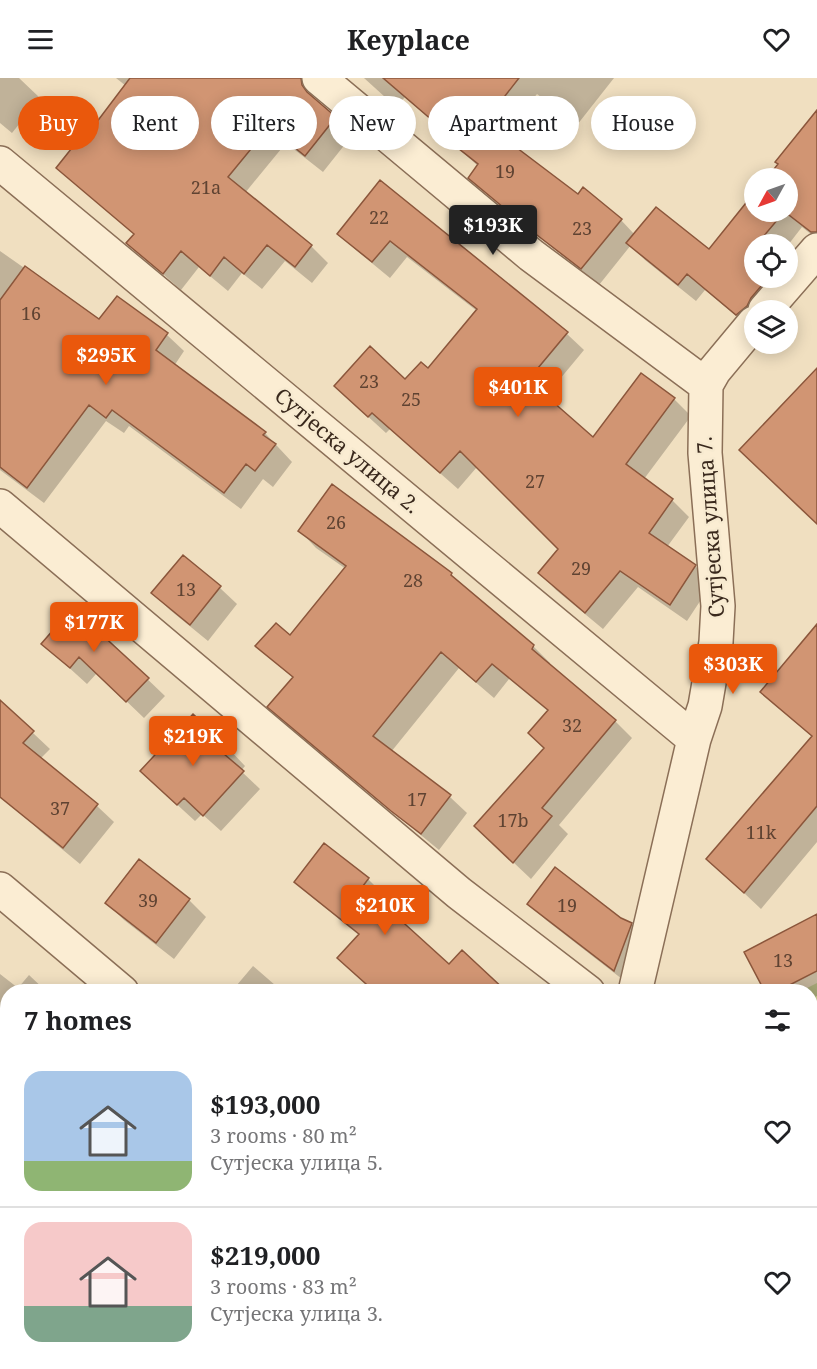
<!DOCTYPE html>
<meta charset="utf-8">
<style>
body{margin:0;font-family:"Noto Serif",serif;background:#f6f6f6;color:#202124;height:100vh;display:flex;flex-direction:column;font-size:22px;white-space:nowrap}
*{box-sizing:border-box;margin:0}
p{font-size:20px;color:#757577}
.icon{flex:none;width:33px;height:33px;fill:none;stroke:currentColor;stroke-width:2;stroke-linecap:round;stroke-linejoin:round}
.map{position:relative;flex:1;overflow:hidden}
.sheet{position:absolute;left:0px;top:906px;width:818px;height:386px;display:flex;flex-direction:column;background:#fff;border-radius:24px 24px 0 0;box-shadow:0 3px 15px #0003}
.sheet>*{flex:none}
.hud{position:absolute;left:18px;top:18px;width:782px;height:54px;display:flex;gap:12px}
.needle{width:39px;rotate:230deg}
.tools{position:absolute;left:744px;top:90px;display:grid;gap:12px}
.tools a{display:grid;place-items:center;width:54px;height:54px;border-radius:50%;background:#fff;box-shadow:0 3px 15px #0003;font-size:30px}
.price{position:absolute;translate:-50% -51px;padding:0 14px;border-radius:6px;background:#ea580c;color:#fff;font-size:20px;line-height:39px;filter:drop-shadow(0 2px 3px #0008)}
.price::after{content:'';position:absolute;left:50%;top:36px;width:18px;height:14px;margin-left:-9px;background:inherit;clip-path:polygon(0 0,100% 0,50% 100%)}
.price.current{background:#222;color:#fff}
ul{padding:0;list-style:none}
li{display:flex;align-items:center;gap:18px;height:150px;padding:0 24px}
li+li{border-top:2px solid #e0e0e0}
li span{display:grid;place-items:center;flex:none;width:168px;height:120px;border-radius:18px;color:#555}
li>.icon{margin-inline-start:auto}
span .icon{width:72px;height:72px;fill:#fffc;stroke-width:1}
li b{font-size:26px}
h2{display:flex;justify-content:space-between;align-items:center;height:72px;padding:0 24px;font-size:26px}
.chip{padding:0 21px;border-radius:27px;background:#fff;box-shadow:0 3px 15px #0003;font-size:21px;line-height:54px}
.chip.current{background:#ea580c;color:#fff}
header{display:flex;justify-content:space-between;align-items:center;height:78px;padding:0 24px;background:#fff;font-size:27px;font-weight:700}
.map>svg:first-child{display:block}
.green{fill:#cccf93}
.shadow{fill:#0003}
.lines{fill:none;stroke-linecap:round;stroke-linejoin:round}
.stream{stroke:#699185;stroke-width:10}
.building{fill:#d19573;stroke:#8b563b;stroke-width:1.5}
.minor-casing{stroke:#8b6f57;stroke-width:36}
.minor{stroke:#fbedd3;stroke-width:33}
.labels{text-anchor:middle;stroke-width:5;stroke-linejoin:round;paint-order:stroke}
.number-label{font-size:18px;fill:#5f4332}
.street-label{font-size:21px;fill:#39281c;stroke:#f7ead0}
</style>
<header><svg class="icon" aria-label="menu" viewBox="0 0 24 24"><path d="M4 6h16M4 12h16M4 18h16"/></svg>Keyplace<svg class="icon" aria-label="heart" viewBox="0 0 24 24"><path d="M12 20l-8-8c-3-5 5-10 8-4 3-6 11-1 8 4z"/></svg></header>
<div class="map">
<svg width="817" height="1291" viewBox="0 0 817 1291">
<rect width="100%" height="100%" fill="#f0dfc0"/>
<!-- green -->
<path class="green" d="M817,905V1026H810V914L801,913Z"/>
<!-- shadow -->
<path class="shadow" d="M0,0H19L40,20L12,55L0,45Z
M116,0H280L333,43L350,60L323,94L286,65L245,115L311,168L328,185L312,205L285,183L262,211L242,195L228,213L199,189L181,212L128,165L135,157L58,90L90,55L126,8Z
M364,0H614L577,47L537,16L501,60L578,118L621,142L635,157L709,174L754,118V134H788V100H769L817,34V161L802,149L788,167L754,166V200H767L785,217L754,253L705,212L696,223L645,182L631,167L599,207L487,116L470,100L478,88L446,59L448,56L405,19L396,29Z
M381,105L567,256L584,272L545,319L594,361L642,297L674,321L691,338L644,401L672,422L689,439L667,469L695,488L712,505L687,543L638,509L603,551L556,512L540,495L560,471L477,389L458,411L390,351L386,355L352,324L429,292L477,233L407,179L390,200L356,172L339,155Z
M0,173L100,243L117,220L167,257L184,273L174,288L265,355L292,384L273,409L263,401L241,431L129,348L124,355L106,343L44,425L0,392Z
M300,453L451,497L467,512L533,568L550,585L549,587L615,643L632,660L559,747L568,756L531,801L493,765L546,670L549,634L509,601L494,620L459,590L391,674L450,719L467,735L439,772L286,646L269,629L293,600L257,568L290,559L346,491L316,470Z
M183,479L220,510L237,526L208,563L170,532L153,515Z
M74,530L101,554L118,571L117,572L165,618L144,640L97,595L87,606L43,566Z
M817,548V764L761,831L708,781L812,659L762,614Z
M0,624L50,671L40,681L97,728L114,744L80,786L40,753L23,736L0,705Z
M229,671L245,688L241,693L260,711L221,753L202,736L195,743L159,710Z
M324,767L368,801L385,818L380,825L449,888L504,914L360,858L313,820L296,804Z
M139,783L189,822L206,839L174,881L124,842L107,825Z
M529,826L631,846L648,863L631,908L546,842Z
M817,838V918L810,921V914H767Z
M253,888L283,914H231Z
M0,896L18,910L29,897L47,914H8V954L0,948Z
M816,1057L817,1058V1147L810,1140V1060Z
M46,1284H81L87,1291H39Z"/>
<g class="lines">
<!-- stream -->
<path class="stream" d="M810,933L817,929
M687,1284L689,1291"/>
</g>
<!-- building -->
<path class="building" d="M130,0H301L302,7L307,14L336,39L305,78L269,49L228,99L312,167L295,189L267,167L244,196L224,179L210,198L181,173L163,196L126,165L134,156L56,90L87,51L90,53Z
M383,0H519L484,45L578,116L583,109L622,141L581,191L533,154L468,100L478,86L444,59L447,55Z
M817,32V154H811L785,134H788V100H767L778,86L775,84Z
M380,102L568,254L528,302L593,359L641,295L675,320L626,386L673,421L649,455L696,487L670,527L620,493L585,535L538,495L558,471L460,373L440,395L372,335L368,339L334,308L370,268L405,301L421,284L428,290L477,231L390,163L372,184L337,156Z
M754,115V134H784L757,166H754V170L746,180L754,187V200H768L751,220L747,228L736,237L687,196L678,207L626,165L656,129L709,171Z
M25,188L99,241L117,218L168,255L156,272L266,354L263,357L276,366L255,393L246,386L224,415L112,332L106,340L89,327L27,410L0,389V222Z
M817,290V446L739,372Z
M332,406L452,495L451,497L534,567L532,571L616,642L542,730L552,738L513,785L474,748L544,670L528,655L548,632L492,586L476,604L441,574L373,658L451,717L421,756L391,733L267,629L293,599L255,568L276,545L290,557L346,488L298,453Z
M183,477L221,508L190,547L151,515Z
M74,528L102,553L100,555L149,600L126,624L79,579L70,590L41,566Z
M817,546V728L744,815L706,781L812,658L760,614Z
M0,622L34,653L23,665L98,726L63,770L0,719Z
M193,636L230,670L224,676L244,693L203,738L184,720L177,727L140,693Z
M324,765L369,800L363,808L449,886L462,872L507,914H375L337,880L359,856L294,804Z
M139,781L190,821L156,865L105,825Z
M555,789L621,840L632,845L614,893L527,826Z
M817,836V893L776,914H765L744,874Z"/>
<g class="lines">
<defs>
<path id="minor" d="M319,0L531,177L706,307
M0,85L694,661
M765,232L817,172
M0,428L459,815L588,914
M0,811L122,914
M635,914L694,661L705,628L716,564L718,528L705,375L706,307L714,293L754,245
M0,1188L8,1195
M108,1284L116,1291
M584,1284L602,1291"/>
</defs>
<!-- minor casing -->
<use href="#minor" class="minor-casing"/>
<!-- minor -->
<use href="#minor" class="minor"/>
</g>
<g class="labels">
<!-- number labels -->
<g class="number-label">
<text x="505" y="100">19</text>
<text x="206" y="116">21a</text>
<text x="379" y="146">22</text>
<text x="582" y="157">23</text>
<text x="31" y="242">16</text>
<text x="369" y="310">23</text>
<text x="411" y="328">25</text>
<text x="535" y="410">27</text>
<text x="336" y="451">26</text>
<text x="581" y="497">29</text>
<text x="413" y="509">28</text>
<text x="186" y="518">13</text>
<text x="572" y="654">32</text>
<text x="417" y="728">17</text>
<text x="60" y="737">37</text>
<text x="513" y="749">17b</text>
<text x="761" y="761">11k</text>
<text x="148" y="829">39</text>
<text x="567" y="834">19</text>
<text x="783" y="889">13</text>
</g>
<!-- street labels -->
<g class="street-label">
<text transform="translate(347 373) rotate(40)" y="7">Сутјеска улица 2.</text>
<text transform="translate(711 449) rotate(-94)" y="7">Сутјеска улица 7.</text>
</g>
</g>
</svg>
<div class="tools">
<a><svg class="needle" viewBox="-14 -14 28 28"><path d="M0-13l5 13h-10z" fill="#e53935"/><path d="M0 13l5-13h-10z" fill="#757577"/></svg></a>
<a><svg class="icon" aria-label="locate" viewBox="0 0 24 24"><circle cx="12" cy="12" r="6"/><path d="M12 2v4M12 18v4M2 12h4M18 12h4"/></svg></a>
<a><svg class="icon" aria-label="layers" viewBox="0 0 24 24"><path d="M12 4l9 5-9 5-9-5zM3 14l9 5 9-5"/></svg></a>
</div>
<b class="price current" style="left:493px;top:178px">$193K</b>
<b class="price" style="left:106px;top:308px">$295K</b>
<b class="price" style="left:518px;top:340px">$401K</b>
<b class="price" style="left:94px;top:575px">$177K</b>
<b class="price" style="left:733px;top:617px">$303K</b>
<b class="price" style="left:193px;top:689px">$219K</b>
<b class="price" style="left:385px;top:858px">$210K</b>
<div class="hud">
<a class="chip current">Buy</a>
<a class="chip">Rent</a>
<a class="chip">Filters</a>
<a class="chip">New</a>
<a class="chip">Apartment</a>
<a class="chip">House</a>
</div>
<section class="sheet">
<h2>7 homes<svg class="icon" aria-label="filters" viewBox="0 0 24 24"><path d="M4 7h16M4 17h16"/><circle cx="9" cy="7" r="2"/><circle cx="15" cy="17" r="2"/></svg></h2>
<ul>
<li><span style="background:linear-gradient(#a9c7e8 75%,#8fb573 0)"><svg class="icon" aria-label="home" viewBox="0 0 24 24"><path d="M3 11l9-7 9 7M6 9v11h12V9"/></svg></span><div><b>$193,000</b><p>3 rooms · 80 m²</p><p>Сутјеска улица 5.</p></div><svg class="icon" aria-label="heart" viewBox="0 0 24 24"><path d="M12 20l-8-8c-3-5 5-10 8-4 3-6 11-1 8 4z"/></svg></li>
<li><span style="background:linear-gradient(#f6c9c9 70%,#7fa58c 0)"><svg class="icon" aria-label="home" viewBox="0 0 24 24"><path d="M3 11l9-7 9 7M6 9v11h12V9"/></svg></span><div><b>$219,000</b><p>3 rooms · 83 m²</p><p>Сутјеска улица 3.</p></div><svg class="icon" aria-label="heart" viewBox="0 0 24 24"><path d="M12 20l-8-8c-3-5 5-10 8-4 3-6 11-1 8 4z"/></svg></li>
</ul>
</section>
</div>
